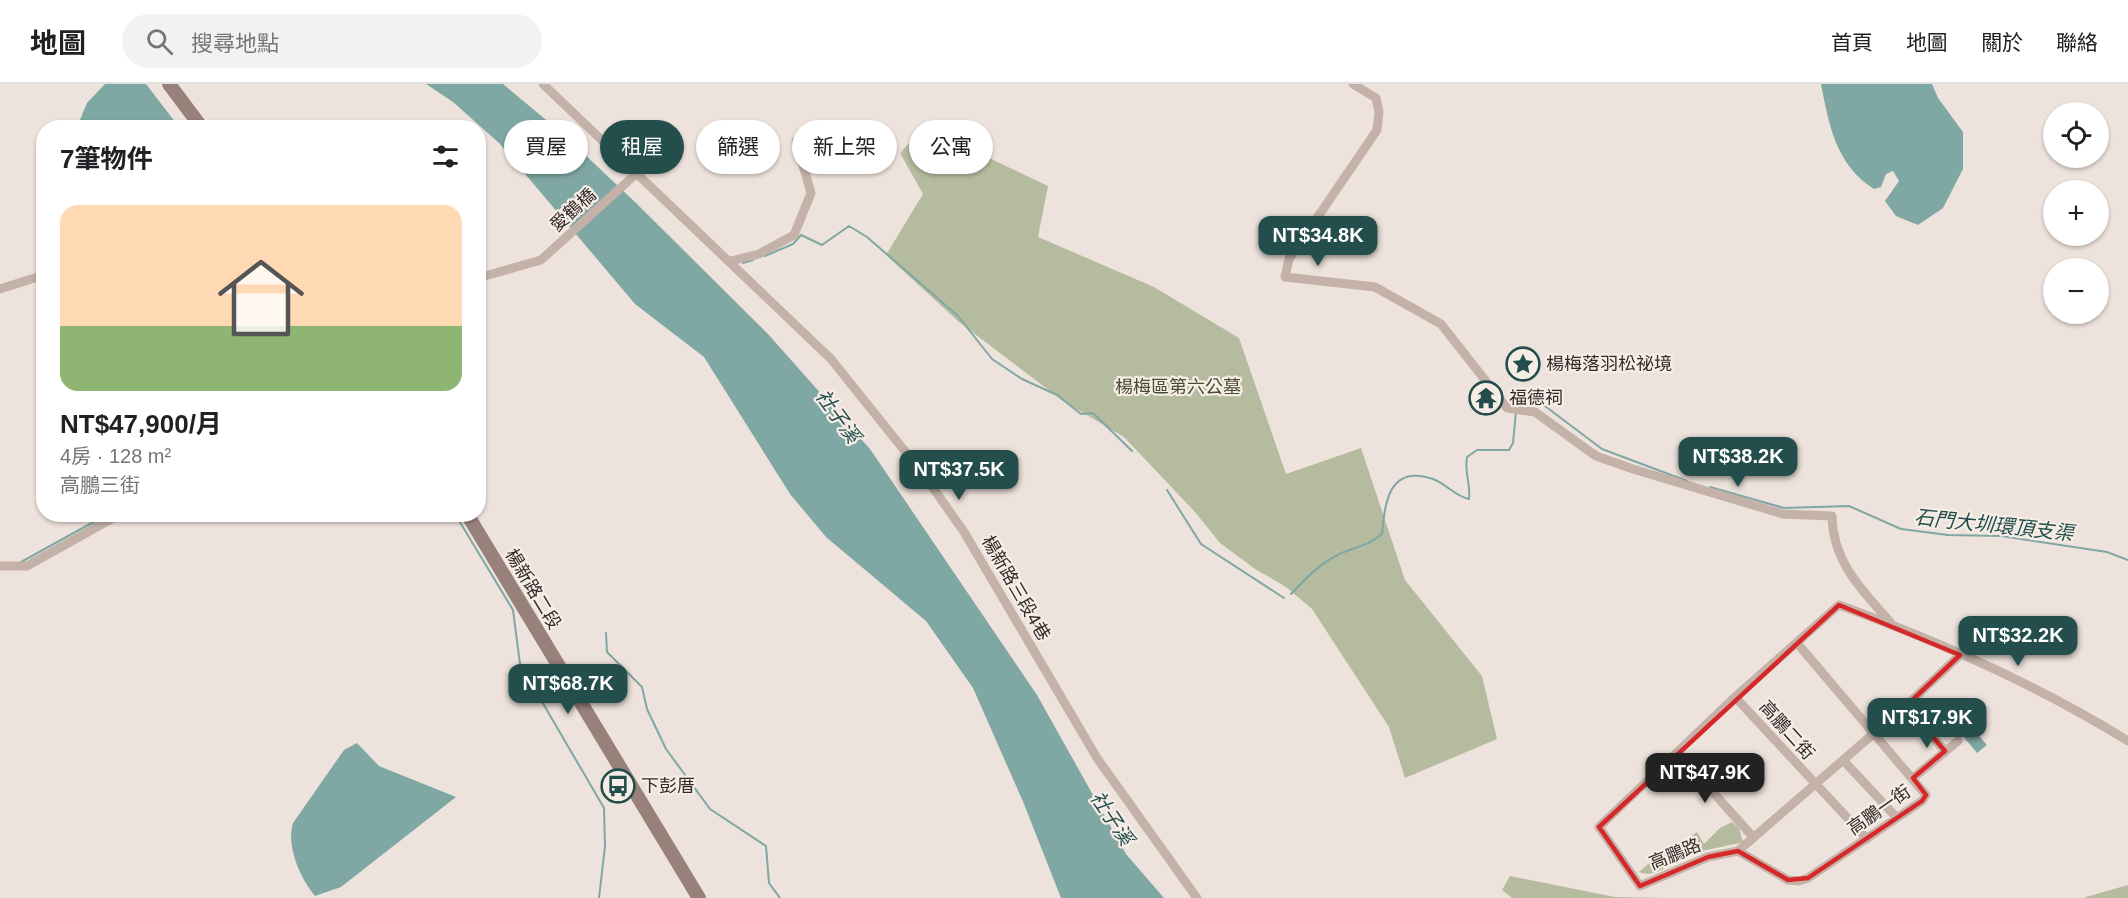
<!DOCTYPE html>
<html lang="zh-TW">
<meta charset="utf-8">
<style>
body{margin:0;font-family:Helvetica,"Noto Sans TC",sans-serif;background:#f2f2f2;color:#202124;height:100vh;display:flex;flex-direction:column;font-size:22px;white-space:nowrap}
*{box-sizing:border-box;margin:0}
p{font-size:20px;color:#757577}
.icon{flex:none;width:33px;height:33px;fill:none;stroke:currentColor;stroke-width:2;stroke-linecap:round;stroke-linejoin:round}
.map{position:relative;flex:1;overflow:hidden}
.sheet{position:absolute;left:36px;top:36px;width:450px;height:402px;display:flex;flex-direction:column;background:#fff;border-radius:24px;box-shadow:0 2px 4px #0004}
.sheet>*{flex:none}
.hud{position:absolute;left:504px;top:36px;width:570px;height:54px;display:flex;gap:12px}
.buttons{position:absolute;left:2043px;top:18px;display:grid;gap:12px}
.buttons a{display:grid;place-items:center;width:66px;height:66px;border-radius:50%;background:#fff;box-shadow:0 2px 4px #0004;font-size:30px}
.price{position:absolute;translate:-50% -51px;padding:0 14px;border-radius:12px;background:#234e4b;color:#fff;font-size:20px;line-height:39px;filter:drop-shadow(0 2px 3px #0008)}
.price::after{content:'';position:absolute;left:50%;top:36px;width:18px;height:14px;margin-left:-9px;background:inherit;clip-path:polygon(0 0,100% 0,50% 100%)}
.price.current{background:#222;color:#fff}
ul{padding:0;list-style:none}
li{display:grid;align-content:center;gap:12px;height:318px;padding:0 24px}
li span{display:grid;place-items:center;height:186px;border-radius:18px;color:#555}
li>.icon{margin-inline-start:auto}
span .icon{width:108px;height:108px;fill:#fffc;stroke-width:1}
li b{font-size:26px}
h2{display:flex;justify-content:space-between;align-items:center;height:72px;padding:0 24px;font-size:26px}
.chip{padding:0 21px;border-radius:27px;background:#fff;box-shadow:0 2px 4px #0004;font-size:21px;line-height:54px}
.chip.current{background:#234e4b;color:#fff}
header{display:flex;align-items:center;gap:36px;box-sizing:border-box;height:84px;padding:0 30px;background:#fff;border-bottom:2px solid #e0e0e0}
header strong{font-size:28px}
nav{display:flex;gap:33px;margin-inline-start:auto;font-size:21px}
.search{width:420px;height:54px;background:#f2f2f2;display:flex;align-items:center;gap:15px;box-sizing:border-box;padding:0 21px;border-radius:33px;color:#757577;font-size:22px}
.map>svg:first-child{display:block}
.green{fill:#b5bb9e}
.water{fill:#7fa7a3}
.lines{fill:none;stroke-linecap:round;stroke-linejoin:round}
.stream{stroke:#7fa7a3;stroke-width:2}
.street{stroke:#c4b2a9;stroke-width:9}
.secondary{stroke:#98817b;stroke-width:14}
.marked{fill:none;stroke:#d62828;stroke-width:4.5;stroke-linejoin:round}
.labels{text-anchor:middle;stroke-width:4.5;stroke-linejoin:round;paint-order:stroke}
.street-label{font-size:18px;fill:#332a28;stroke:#f6ede7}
.poi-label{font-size:18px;fill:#332a28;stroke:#f6ede7;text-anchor:start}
.park-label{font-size:18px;fill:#474d2f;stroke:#f6ede7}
.water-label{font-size:20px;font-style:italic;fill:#234e4b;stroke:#f6ede7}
</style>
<header>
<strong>地圖</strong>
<div class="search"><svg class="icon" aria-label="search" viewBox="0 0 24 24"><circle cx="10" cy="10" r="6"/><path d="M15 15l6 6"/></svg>搜尋地點</div>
<nav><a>首頁</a><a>地圖</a><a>關於</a><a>聯絡</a></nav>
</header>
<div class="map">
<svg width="2128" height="814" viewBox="0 0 2128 814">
<rect width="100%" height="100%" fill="#eee3dc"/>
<!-- green -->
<path class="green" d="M924,43L1048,102L1038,153L1154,203L1239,254L1286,390L1361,364L1405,496L1482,592L1497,655L1405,694L1389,643L1312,525L1286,503L1255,485L1220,459L1195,428L1124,353L1063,317L959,238L886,171L923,110L900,69Z
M1732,738L1739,744L1743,758C1722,764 1698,765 1678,776C1664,783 1655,794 1639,788L1663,767L1666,770L1697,748L1704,760L1720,744Z
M1510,792L1615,813L1674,814H1512L1502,806Z
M2128,801V814H2085L2086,813Z"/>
<!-- water -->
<path class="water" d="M105,0H146L179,43H77L87,19Z
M426,0H503L563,50L635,118L768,250L870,365L1037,611L1126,770L1164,814H1061L1024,720L973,604L926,537L826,453L790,410L704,273L635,220L499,59L453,18Z
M1821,0H1932L1938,14L1963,48V85L1943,124L1918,141L1896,132L1885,117L1899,97L1893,87L1886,90L1881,103L1874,105C1836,81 1829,41 1821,0Z
M1967,638L1987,661L1977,669L1958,646Z
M357,659L379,682L456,713L341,803L315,812C300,794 286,762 293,739L344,666Z"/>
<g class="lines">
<!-- stream -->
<path class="stream" d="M765,172L793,160L801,151L822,161L849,142L867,153L958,232L992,275L1022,295L1057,311L1081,330L1093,329L1132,367
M743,179L753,176
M1518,322L1529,310L1602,365L1687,397
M1710,403L1784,424L1849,422L1901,445L1948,451L2001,452L2107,468L2128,476
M1167,406L1201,460L1284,514
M455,430L513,526L520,580L604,724L605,762L599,814
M21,478L108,430
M1291,510C1306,494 1322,477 1344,468C1359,462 1369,461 1382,450C1385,418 1389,380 1433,395C1447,400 1454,412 1469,415C1471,399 1464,390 1467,373L1477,366H1509L1513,359L1516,327
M606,549L607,568L642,603L647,625L666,665L710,725L766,762L769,799L780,814"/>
<!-- street -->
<path class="street" d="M543,0L831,275L924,391L964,448L1097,674L1197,814
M1353,0L1376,14L1379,28L1377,46L1289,175L1285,193L1375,203L1441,240L1507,324L1535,328L1596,372L1633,385L1783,430L1832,432C1833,479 1862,506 1891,539
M731,177L759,170L794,151L811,109L796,57
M478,194L541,176L637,89
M0,205L44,191
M0,482H27L120,430
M1960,571L1909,619L1738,767L1708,773L1640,802L1599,743L1735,613L1839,521C1938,557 2038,601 2128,657
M1735,613L1867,755
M1906,622L1945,667
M1677,668L1753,753
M1843,676L1897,734
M1913,694L1958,657
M1738,767L1788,796L1799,797L1808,794L1922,717L1926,711L1797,559"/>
<!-- secondary -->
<path class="secondary" d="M169,0L202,44
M467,430L699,814"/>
</g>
<!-- marked area -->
<path class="marked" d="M1839,521L1960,571L1906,622L1945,667L1913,694L1926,711L1922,717L1808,794L1788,796L1738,767L1708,773L1640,802L1599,743Z"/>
<!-- icons -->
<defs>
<symbol id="sight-ring" viewBox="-11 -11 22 22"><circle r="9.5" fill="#f6ede7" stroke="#234e4b" stroke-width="1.5"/><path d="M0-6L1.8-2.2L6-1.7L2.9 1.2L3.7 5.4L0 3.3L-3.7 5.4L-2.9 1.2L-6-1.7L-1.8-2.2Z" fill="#234e4b"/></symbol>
<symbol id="temple-ring" viewBox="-11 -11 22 22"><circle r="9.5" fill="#f6ede7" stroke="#234e4b" stroke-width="1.5"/><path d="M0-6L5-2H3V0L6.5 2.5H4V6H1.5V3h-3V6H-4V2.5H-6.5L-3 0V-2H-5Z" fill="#234e4b"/></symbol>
<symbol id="bus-ring" viewBox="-11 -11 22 22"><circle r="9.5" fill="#f6ede7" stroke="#234e4b" stroke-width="1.5"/><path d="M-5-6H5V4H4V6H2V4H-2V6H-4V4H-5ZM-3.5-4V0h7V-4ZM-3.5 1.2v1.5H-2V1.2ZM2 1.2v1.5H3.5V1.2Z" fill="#234e4b"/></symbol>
</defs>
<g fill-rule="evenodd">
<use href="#sight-ring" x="1504" y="261" width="38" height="38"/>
<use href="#temple-ring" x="1467" y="295" width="38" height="38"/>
<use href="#bus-ring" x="599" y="683" width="38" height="38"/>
</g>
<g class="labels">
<!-- street labels -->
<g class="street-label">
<text transform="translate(573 126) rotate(-42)" y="6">愛鶴橋</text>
<text transform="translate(1016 504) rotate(60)" y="6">楊新路三段4巷</text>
<text transform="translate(533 505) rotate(59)" y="6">楊新路二段</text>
<text transform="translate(1787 646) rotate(48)" y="6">高鵬二街</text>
<text transform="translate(1879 726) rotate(-35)" y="6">高鵬一街</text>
<text transform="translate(1675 770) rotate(-22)" y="6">高鵬路</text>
</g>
<!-- poi labels -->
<g class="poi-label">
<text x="1546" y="286">楊梅落羽松祕境</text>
<text x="1509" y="320">福德祠</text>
<text x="641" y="708">下彭厝</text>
</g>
<!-- park labels -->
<g class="park-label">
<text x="1178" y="309">楊梅區第六公墓</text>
</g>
<!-- water labels -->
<g class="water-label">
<text transform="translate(838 332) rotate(54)" y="7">社子溪</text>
<text transform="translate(1994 441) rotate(6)" y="7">石門大圳環頂支渠</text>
<text transform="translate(1112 734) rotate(56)" y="7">社子溪</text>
</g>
</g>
</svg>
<div class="buttons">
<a><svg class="icon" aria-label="locate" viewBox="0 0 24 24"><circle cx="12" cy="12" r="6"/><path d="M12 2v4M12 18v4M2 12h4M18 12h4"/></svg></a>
<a>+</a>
<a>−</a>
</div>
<b class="price" style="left:1318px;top:183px">NT$34.8K</b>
<b class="price" style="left:1738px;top:404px">NT$38.2K</b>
<b class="price" style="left:959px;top:417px">NT$37.5K</b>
<b class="price" style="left:2018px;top:583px">NT$32.2K</b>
<b class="price" style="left:568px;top:631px">NT$68.7K</b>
<b class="price" style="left:1927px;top:665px">NT$17.9K</b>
<b class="price current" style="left:1705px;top:720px">NT$47.9K</b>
<div class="hud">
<a class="chip">買屋</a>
<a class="chip current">租屋</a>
<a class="chip">篩選</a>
<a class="chip">新上架</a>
<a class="chip">公寓</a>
</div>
<section class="sheet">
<h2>7筆物件<svg class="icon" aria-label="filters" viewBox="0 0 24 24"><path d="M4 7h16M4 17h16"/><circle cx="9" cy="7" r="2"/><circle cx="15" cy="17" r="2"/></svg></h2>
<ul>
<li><span style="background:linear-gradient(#ffd9b3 65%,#8fb573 0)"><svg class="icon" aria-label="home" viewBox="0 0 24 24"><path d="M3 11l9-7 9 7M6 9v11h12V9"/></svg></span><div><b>NT$47,900/月</b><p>4房 · 128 m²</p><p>高鵬三街</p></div></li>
</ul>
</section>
</div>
